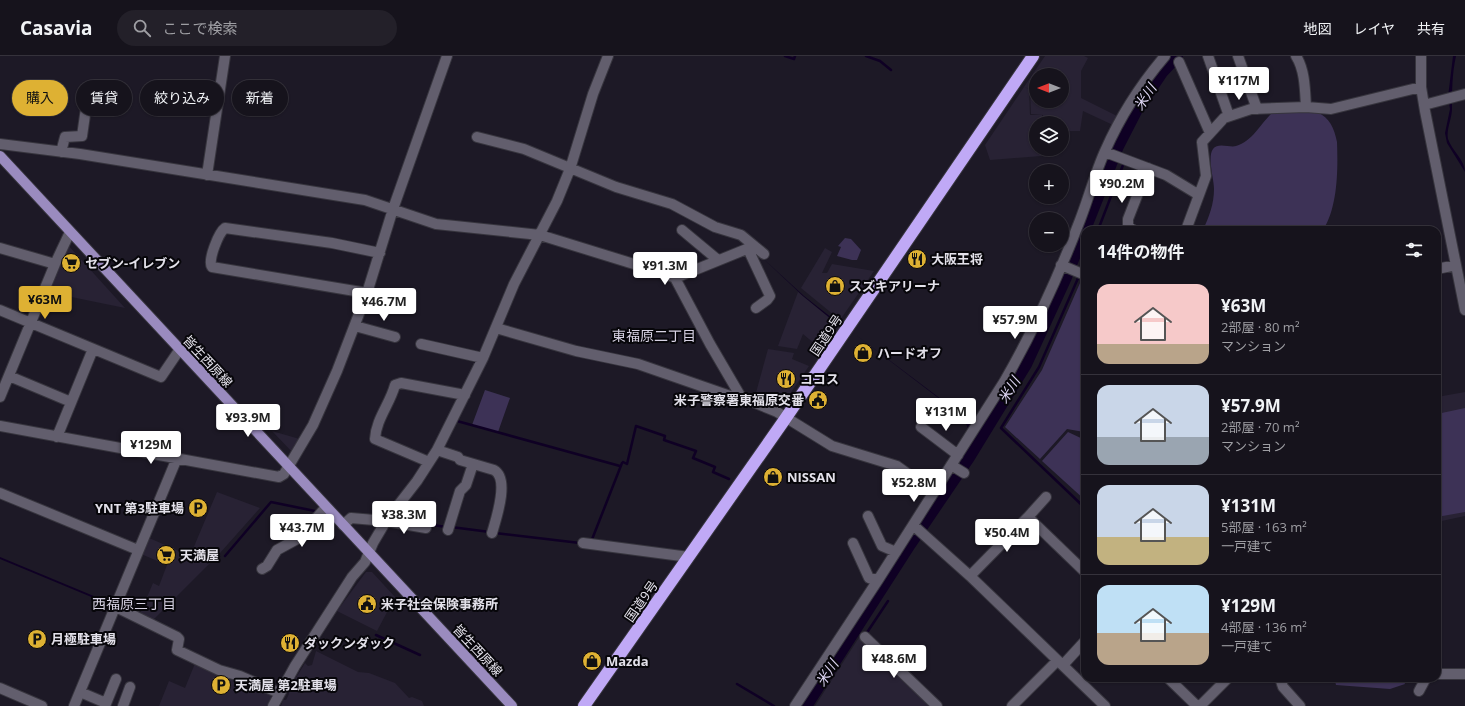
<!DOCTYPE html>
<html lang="ja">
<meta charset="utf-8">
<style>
body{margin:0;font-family:"Open Sans","Noto Sans JP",sans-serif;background:#232029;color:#f1f3f6;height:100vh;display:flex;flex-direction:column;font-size:15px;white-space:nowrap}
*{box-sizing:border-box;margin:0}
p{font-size:13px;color:#9e9ea3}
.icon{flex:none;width:22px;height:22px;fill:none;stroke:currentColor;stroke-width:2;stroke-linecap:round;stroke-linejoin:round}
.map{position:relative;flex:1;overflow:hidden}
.drawer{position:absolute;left:1081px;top:170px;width:360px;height:456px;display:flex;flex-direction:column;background:#16131c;border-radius:12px;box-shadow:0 1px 3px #0004,0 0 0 1px #35323b}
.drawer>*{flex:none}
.hud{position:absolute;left:12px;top:24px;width:380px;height:36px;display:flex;gap:8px}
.needle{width:26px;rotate:270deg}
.controls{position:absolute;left:1029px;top:12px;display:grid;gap:8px}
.controls a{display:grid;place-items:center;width:40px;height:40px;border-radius:50%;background:#16131c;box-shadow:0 1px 3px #0004,0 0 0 1px #35323b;font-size:20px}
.price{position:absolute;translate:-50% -34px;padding:0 9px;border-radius:4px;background:#fff;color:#222;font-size:13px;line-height:26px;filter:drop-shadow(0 1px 2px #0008)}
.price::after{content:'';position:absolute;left:50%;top:24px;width:12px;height:9px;margin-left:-6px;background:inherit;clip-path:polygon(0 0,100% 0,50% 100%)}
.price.current{background:#deb133;color:#111}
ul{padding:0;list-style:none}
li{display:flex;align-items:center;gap:12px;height:100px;padding:0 16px}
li+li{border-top:1px solid #35323b}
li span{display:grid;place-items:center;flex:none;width:112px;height:80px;border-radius:12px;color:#555}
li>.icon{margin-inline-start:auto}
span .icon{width:48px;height:48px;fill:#fffc;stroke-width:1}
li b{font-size:17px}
h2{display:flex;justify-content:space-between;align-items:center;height:48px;padding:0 16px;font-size:17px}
.tag{padding:0 14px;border-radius:18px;background:#16131c;box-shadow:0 1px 3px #0004,0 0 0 1px #35323b;font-size:14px;line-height:36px}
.tag.current{background:#deb133;color:#111}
header{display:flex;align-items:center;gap:24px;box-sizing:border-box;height:56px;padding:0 20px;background:#16131c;border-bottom:1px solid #35323b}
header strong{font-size:19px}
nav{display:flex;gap:22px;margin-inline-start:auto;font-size:14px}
.search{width:280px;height:36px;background:#232029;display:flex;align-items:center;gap:10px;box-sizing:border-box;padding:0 14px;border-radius:22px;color:#9e9ea3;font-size:15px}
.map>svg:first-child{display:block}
.built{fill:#282234;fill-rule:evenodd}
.green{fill:#3d3256}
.water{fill:#0f0024}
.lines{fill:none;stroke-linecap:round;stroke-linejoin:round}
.stream{stroke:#0f0024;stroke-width:2.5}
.river{stroke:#0f0024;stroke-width:14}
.minor-casing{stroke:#37353e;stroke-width:12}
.major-casing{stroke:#37353e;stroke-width:12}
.highway-casing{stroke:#37353e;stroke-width:14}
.minor{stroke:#625e6d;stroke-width:10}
.major{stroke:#9a8bbf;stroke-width:10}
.highway{stroke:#c0a9f6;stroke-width:12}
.labels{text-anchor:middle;stroke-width:4;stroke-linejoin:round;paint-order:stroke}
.poi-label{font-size:13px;font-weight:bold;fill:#e3e1ea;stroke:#07060a;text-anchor:start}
.street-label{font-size:13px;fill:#e3e1ea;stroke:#07060a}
.water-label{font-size:14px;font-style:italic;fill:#ddd5f3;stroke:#07060a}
.neighbourhood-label{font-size:14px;fill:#d6d1e2;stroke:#07060a}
</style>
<header>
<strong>Casavia</strong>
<div class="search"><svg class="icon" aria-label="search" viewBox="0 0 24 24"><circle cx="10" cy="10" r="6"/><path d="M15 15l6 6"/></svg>ここで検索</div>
<nav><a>地図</a><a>レイヤ</a><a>共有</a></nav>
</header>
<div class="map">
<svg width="1465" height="650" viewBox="0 0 1465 650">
<rect width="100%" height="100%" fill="#1d1926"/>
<!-- built -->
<path class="built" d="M1045,0H1084L1088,2L1081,15V42L1119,61L1113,69L1083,55L1080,75H1062V67H1043V59L1031,58L1030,33L1024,31ZM1036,19H1062V45H1036Z
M1024,31L1029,33L1030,59H1042V67H1036V93H1041V100L990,104L985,89Z
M67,188L125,252L47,236Z
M825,192L832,196L822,217H827L832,208L874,215L840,264L801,232Z
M798,236L837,268L821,293L803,278L797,293L778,290Z
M768,293L794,297L792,303L809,310L779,354L754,344Z
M1465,336V460L1437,466V341Z
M272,375L303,384L294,398Z
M217,436L260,452L220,497L153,564L140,558L153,527L159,530L167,509L141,498L147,481L190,500Z
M366,516H372L395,541L377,575L337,555Z
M860,580L934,650H815Z
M316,595L358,616L369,617L395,627L409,642L412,641L422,645L424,650H281L283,644H286L289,638L288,635L305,607L308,610L312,609Z
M196,605L274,638L269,650H159L169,625L185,632Z"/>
<!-- green -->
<path class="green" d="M1317,56C1330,62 1334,72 1337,86C1338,113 1338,151 1323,174H1203C1209,161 1214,148 1214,133C1214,123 1207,101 1213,93C1218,86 1230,92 1236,90C1252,86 1261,67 1272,57Z
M845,182L851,183L861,194L857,204H852L837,200L841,191L838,190Z
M1080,227L1085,229V374L1084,376L1067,373L1040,403L1005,371L1042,314Z
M485,334L510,342L498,376L472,369Z
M1465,352V456L1437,461V358Z
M1068,376L1085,384V444L1042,405Z
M1330,622H1403L1405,628L1390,633L1336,629L1335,625H1332Z"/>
<!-- water -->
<path class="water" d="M1453,0H1456C1452,18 1452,35 1452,53C1452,62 1446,74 1448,83C1452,95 1465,104 1465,116L1447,87L1445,77L1450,53L1448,41Z
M756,196L804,240L837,266L836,267L803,240Z
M856,279L962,359L976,364L981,371L976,378L968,372L962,360Z
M0,501L113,548V550L0,503Z"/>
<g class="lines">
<!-- stream -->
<path class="stream" d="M785,0L794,3L795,0
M866,0L880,5L891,14
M1098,174L1123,109
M1080,212L1085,203
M1079,220L1039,311L1001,372L1085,452
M457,365L620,410
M976,373L982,378
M623,406L627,408L636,370L665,380L664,384L696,395L693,402L715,411L713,416L729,423
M427,468L446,471
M451,471L490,476
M495,477L580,487
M591,486L622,407
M225,500L271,446L315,455
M866,578L888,545
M376,579L420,599
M737,628L774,650"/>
<!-- river -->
<path class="river" d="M805,650L909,488L968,401L1025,308L1065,221L1117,90L1136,53L1161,16L1176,0"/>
<defs>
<path id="minor" d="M1208,0L1229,60
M1238,0L1257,53
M1296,0C1305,14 1305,34 1306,51
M1421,0V31L1425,55L1465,254
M1179,6L1210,77
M1424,49L1465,38
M477,81L524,93L616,131L672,148L715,171L741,179L764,198
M0,88L80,98L365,144L436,168L540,179L663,217L675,222L710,288L741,341
M61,96L65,81L82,80L89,31
M1105,96L1166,119L1199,139L1206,120L1202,86L1224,62L1251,53L1306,51L1331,53L1421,31
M207,119L225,0
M682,174L718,204
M1133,174L1128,170V163L1148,112
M1186,174L1199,139
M0,192L55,208
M748,193L770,240L767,244L756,252
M1061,209L1085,219
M1437,213L1456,209
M675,222L754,190
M367,237L212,211C207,205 219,176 225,172L332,187L380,197
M0,254L161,321L180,293
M355,270L395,281
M496,272L576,295L638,308L733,341H741L777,356L832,390L897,410L933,436
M421,288L483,302
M9,320L71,346
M0,341L55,208L70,176
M0,370L279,421L284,418L313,369L337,315L367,237L393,153L447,0
M921,371L958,399
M57,381L93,293
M437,394L458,401L460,404L494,414C510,423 496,463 492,477
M429,406L375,383C376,363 390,348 395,329L401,327L465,339
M951,409L964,417
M0,437L138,494
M1046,441L1028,461L1085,516
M868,460L882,490L896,496
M343,469L351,462L386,465L426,472
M913,469L970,520L1105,650
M448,474L460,435L466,429L473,408
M583,487L689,501
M853,487L869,522L878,524
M262,513L267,510L277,494L299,482L326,451
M970,520L1028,461
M116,551L177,581L179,583L177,594L219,614L240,620L279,637
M865,581L937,650
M1063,609L1085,585
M1437,618H1465
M1168,622L1197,650
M1280,622L1283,631L1300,650
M0,632L42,650
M1419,635L1426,622
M80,636L106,647
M74,650L177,402
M105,650L116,623
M123,650L130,631
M273,650L295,610L352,521L365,506L373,487L386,465L417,425L437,394L483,302L514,228L557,145L570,113L593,38L608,0
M795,650L878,524L1004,326C1034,274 1059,219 1080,164C1089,141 1095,117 1105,95C1120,61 1141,28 1165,0
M1012,650L1057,605
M1200,650L1228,622"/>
<path id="major" d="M0,100L512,650"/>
<path id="highway" d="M584,650L783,366L1033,0"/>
</defs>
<!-- minor casing -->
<use href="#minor" class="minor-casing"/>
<!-- major casing -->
<use href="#major" class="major-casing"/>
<!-- highway casing -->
<use href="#highway" class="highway-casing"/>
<!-- minor -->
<use href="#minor" class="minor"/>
<!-- major -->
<use href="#major" class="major"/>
<!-- highway -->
<use href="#highway" class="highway"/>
</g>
<!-- icons -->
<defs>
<symbol id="restaurant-disc" viewBox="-11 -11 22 22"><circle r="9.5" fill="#deb133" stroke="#07060a"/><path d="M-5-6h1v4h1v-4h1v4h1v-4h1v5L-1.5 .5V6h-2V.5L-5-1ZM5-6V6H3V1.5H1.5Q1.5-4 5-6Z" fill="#111"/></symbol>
<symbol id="supermarket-disc" viewBox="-11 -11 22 22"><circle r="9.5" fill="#deb133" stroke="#07060a"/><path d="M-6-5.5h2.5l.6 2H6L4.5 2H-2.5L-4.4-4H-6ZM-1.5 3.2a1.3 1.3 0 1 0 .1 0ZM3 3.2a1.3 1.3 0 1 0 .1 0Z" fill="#111"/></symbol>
<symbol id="shop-disc" viewBox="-11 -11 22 22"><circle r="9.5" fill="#deb133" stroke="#07060a"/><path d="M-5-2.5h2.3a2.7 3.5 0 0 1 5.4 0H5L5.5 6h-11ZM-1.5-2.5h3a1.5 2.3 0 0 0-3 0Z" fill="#111"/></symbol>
<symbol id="civic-disc" viewBox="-11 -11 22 22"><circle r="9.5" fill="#deb133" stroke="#07060a"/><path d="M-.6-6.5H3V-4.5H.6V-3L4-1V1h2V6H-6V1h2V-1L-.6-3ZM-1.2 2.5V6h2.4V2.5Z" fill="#111"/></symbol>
<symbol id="parking-disc" viewBox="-11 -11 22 22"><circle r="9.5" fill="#deb133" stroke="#07060a"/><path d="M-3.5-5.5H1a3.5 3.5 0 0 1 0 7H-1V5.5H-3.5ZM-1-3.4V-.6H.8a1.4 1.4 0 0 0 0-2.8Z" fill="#111"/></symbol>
</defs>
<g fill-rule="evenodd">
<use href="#restaurant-disc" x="906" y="192" width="22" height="22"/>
<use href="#supermarket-disc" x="60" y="196" width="22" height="22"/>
<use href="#shop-disc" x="824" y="219" width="22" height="22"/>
<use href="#shop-disc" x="852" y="286" width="22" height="22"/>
<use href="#restaurant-disc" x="775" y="312" width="22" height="22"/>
<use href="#civic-disc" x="807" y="333" width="22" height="22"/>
<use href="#shop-disc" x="762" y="410" width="22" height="22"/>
<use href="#parking-disc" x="187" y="441" width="22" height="22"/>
<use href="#supermarket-disc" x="155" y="488" width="22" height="22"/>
<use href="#civic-disc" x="356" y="537" width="22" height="22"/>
<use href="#parking-disc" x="26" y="572" width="22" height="22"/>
<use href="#restaurant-disc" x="279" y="576" width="22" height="22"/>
<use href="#shop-disc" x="581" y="594" width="22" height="22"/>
<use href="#parking-disc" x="210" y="618" width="22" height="22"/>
</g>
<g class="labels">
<!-- poi labels -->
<g class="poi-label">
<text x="931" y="208">大阪王将</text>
<text x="85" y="212">セブン-イレブン</text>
<text x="849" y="235">スズキアリーナ</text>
<text x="877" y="302">ハードオフ</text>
<text x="800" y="328">ココス</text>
<text x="804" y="349" text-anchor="end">米子警察署東福原交番</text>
<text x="787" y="426">NISSAN</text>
<text x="184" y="457" text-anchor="end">YNT 第3駐車場</text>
<text x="180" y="504">天満屋</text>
<text x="381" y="553">米子社会保険事務所</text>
<text x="51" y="588">月極駐車場</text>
<text x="304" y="592">ダックンダック</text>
<text x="606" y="610">Mazda</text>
<text x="235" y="634">天満屋 第2駐車場</text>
</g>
<!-- street labels -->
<g class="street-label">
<text transform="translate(826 279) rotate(-56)" y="5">国道9号</text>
<text transform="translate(208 305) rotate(47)" y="5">皆生西原線</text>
<text transform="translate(641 545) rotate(-55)" y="5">国道9号</text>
<text transform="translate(478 594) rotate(47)" y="5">皆生西原線</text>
</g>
<!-- water labels -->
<g class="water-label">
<text transform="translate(1145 41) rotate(-57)" y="5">米川</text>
<text transform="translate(1009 334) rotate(-58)" y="5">米川</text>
<text transform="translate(827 617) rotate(-57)" y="5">米川</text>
</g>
<!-- neighbourhood labels -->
<g class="neighbourhood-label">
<text x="654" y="285">東福原二丁目</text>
<text x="134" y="553">西福原三丁目</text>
</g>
</g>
</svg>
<div class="controls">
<a><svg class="needle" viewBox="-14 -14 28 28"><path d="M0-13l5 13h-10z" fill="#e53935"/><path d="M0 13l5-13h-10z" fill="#9e9ea3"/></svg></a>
<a><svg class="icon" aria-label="layers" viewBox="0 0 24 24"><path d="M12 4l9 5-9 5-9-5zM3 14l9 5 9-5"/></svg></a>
<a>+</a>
<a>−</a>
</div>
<b class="price" style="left:1239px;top:45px">¥117M</b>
<b class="price" style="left:1122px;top:148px">¥90.2M</b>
<b class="price" style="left:665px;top:230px">¥91.3M</b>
<b class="price current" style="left:45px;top:264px">¥63M</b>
<b class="price" style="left:384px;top:266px">¥46.7M</b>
<b class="price" style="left:1015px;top:284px">¥57.9M</b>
<b class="price" style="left:946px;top:376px">¥131M</b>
<b class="price" style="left:248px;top:382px">¥93.9M</b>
<b class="price" style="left:151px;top:409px">¥129M</b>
<b class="price" style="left:914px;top:447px">¥52.8M</b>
<b class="price" style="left:404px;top:479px">¥38.3M</b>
<b class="price" style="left:302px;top:492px">¥43.7M</b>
<b class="price" style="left:1007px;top:497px">¥50.4M</b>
<b class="price" style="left:894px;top:623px">¥48.6M</b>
<div class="hud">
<a class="tag current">購入</a>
<a class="tag">賃貸</a>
<a class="tag">絞り込み</a>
<a class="tag">新着</a>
</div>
<section class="drawer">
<h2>14件の物件<svg class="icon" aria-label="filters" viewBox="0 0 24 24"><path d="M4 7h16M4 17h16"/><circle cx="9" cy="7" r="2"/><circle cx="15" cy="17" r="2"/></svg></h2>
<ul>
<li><span style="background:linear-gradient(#f6c9c9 75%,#b9a48a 0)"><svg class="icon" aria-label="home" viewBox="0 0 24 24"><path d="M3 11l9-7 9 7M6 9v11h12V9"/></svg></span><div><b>¥63M</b><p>2部屋 · 80 m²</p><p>マンション</p></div></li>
<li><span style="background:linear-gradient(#c9d6e8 65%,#9aa5b1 0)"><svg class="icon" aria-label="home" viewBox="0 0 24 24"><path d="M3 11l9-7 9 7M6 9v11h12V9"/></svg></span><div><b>¥57.9M</b><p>2部屋 · 70 m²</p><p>マンション</p></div></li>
<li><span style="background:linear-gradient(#c9d6e8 65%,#c2b280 0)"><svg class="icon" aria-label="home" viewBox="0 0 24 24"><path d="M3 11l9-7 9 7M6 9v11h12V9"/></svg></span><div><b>¥131M</b><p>5部屋 · 163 m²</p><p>一戸建て</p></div></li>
<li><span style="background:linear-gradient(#bfe0f5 60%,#b9a48a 0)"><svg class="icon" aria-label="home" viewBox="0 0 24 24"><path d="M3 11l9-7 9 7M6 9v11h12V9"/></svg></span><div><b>¥129M</b><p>4部屋 · 136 m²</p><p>一戸建て</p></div></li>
</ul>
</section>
</div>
